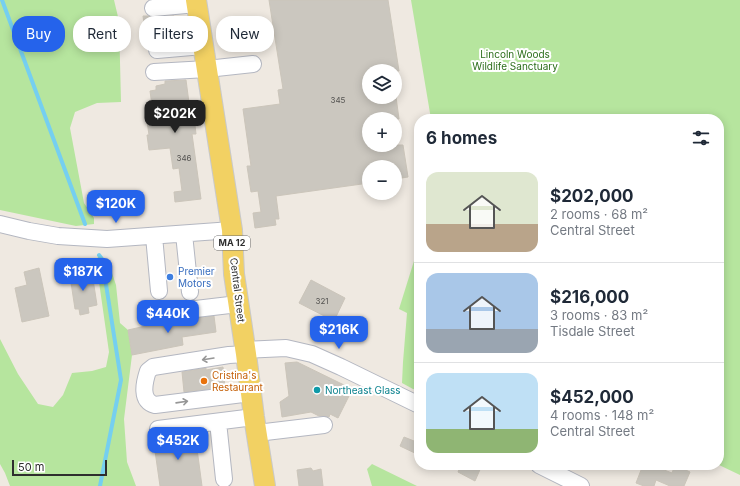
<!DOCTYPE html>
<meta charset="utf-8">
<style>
body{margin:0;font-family:Inter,sans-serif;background:#f6f6f7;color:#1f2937;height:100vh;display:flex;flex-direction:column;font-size:15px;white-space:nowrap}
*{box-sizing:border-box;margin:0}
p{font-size:13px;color:#747a83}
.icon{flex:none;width:22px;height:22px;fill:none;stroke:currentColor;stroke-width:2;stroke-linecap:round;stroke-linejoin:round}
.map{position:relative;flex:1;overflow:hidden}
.drawer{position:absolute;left:414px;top:114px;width:310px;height:356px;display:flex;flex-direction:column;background:#fff;border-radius:16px;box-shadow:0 2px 10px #0003}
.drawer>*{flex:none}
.guide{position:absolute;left:12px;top:16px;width:342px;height:36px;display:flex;gap:8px}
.tools{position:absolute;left:362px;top:64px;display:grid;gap:8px}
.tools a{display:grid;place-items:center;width:40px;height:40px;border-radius:50%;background:#fff;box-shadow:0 2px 10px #0003;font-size:20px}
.scale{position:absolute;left:12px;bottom:10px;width:95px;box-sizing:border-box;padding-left:4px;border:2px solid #2e2e2e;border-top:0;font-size:11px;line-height:14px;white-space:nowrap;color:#2e2e2e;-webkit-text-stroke:3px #fff;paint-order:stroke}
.price{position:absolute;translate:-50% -34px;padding:0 9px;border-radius:8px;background:#2563eb;color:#fff;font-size:13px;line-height:26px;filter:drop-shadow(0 1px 2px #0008)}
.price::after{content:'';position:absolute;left:50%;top:24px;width:12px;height:9px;margin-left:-6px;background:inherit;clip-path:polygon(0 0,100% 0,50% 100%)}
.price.current{background:#222;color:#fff}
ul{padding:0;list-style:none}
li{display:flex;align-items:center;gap:12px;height:100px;padding:0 12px}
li+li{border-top:1px solid #e0e1e3}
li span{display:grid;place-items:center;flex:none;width:112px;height:80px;border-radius:12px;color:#555}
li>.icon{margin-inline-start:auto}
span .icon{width:48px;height:48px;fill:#fffc;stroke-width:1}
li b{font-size:17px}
h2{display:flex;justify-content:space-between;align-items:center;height:48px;padding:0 12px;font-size:17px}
.tag{padding:0 14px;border-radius:16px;background:#fff;box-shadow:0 2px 10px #0003;font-size:14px;line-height:36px}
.tag.current{background:#2563eb;color:#fff}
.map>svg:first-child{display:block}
.green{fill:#b6e59e}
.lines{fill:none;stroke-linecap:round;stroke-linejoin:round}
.stream{stroke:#75cff0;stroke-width:4}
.building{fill:#cbc7bf;stroke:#cbc5ba}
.minor-casing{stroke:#b4b7c1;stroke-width:18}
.major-casing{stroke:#c9c9c9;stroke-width:22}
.minor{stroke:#fff;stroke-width:16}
.major{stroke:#f2d163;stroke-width:20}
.oneway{stroke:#969696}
.shop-dot{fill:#3f7fe0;stroke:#fff;stroke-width:1.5}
.food-dot{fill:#e8710a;stroke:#fff;stroke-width:1.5}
.culture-dot{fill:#0f9aa8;stroke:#fff;stroke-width:1.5}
.labels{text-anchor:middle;stroke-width:4;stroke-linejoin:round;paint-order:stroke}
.number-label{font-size:8px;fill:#555452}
.shield{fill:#fff;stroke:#6d6d6d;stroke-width:1}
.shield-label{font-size:9px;font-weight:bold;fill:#2e2e2e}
.park-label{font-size:10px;fill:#2c6e1b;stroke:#fff}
.shop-label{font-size:10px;fill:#366cbe;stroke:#fff;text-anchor:start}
.street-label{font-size:10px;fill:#2e2e2e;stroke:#fff}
.food-label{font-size:10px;fill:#c56008;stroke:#fff;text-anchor:start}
.culture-label{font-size:10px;fill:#0d838f;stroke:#fff;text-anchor:start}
</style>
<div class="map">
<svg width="740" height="486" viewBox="0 0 740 486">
<rect width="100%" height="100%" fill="#efe9e1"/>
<!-- green -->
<path class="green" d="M0,0H114L119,21L121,102L97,103L75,112L70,128L84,203L94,218V224L76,226L0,210Z
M411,0H740V475L719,465V119H431Z
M419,245V390L413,389L402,383L403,362L407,313L399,309Z
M99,255L102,259L109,264L116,285L120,323L128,330L132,355L124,419L127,462L136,486H10L5,473L0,464V339L18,374L38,404L53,407L63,395L72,373L92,371L106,367L109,352L96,261Z
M372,464L417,486H372L367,469Z"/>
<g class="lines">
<!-- stream -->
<path class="stream" d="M2,0L85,224
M99,255L102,259L121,380L100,486"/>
</g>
<!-- building -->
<path class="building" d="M269,0H388L399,71H369V97H396L399,119H369V145H403L408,177L395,179V167H369V183L276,196L279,219H275L276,225L255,228L253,213L261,212L258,191L251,192L247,166H251L243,109L280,104L278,90L283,89Z
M143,16H148L154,17L174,16L175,28L145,31Z
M186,80L191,118L194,117L196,134H192L201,199L175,202L174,192L182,191L179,168L173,169L170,148L149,150L147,135H149L146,114L153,113L150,91L156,90V86L165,84V81Z
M39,268L49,316L22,322L15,288L27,285L24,272Z
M92,273L97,305L88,307L89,313L80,315L79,309H75L70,276Z
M311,280L345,298L334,321L299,303Z
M214,316L216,332L182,337L183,345L132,355L128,330L150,325V321L156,320L159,322H163Z
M297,362L344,385L349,396L338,418L330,414L329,417L323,416H319L311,412L282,417L280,402L289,396L285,363Z
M223,367L225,387L184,392L182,372L206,368V370Z
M195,434L202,486H160L153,437L159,438Z
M404,437L419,443V455L400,446Z
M461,465H482L475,481L458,472Z
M643,465H648L659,469V468L672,473L675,465L690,472L684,486H670L656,480L654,486H644L636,483Z
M311,468L313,471L321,469L323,486H299L297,470Z"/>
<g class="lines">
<defs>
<path id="minor" d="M153,8L197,4
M157,50L203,46
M154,72L207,69L253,64
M0,224L29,231L58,236L107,239L232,230
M184,234L190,292
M154,236L159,291
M162,313L238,304
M246,350L286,348L312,354L341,367L419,405
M246,354L229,355L153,367L148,371C144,383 140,401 155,405L251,393
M218,422L224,479
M158,429L254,417
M257,433L324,425
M539,465L581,486"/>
<path id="major" d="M196,0L232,230L234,274L246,354L254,417L265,486"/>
</defs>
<!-- minor casing -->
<use href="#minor" class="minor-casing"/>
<!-- major casing -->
<use href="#major" class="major-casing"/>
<!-- minor -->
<use href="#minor" class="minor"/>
<!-- major -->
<use href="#major" class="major"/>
</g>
<!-- one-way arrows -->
<defs><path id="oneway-shaft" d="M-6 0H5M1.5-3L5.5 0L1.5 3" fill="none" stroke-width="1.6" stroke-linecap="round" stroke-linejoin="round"/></defs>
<g class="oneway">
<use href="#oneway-shaft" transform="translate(208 359) rotate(171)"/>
<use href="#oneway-shaft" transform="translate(182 402) rotate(-8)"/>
</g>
<!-- markers -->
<circle class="shop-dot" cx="170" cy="277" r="4"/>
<circle class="food-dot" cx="204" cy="381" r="4"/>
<circle class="culture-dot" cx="317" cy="390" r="4"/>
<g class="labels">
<!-- number labels -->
<g class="number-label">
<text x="338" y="103">345</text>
<text x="184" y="161">346</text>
<text x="322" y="304">321</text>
</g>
<!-- shield labels -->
<rect class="shield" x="214" y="236" width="36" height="14" rx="3"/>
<g class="shield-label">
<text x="232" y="246">MA 12</text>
</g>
<!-- park labels -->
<g class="park-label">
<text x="515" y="58">Lincoln Woods<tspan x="515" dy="12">Wildlife Sanctuary</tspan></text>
</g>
<!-- shop labels -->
<g class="shop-label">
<text x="178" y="275">Premier<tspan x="178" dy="12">Motors</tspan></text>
</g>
<!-- street labels -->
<g class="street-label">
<text transform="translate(238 290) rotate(83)" y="4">Central Street</text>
</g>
<!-- food labels -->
<g class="food-label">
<text x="212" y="379">Cristina's<tspan x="212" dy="12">Restaurant</tspan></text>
</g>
<!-- culture labels -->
<g class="culture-label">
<text x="325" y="394">Northeast Glass</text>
</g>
</g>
</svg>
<div class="tools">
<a><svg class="icon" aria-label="layers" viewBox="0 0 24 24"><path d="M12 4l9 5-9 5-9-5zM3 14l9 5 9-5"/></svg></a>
<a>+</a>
<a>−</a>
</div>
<div class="scale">50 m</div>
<b class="price current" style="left:175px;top:134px">$202K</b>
<b class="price" style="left:116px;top:224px">$120K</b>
<b class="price" style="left:83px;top:292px">$187K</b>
<b class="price" style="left:168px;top:334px">$440K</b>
<b class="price" style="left:339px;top:350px">$216K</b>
<b class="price" style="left:178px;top:461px">$452K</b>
<div class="guide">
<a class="tag current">Buy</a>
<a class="tag">Rent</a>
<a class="tag">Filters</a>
<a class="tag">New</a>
</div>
<section class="drawer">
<h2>6 homes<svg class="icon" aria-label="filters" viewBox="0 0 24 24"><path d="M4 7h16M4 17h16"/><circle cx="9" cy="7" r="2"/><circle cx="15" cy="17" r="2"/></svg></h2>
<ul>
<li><span style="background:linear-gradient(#dfe7d0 65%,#b9a48a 0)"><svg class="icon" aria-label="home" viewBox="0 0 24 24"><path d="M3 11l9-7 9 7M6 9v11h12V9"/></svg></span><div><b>$202,000</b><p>2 rooms · 68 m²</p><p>Central Street</p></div></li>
<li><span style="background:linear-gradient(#a9c7e8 70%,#9aa5b1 0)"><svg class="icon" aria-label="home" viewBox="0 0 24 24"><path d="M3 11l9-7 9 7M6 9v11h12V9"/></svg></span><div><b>$216,000</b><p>3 rooms · 83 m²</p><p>Tisdale Street</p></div></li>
<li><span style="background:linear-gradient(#bfe0f5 70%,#8fb573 0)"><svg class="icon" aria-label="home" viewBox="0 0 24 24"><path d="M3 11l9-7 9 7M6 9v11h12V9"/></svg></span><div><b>$452,000</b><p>4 rooms · 148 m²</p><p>Central Street</p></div></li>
</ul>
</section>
</div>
